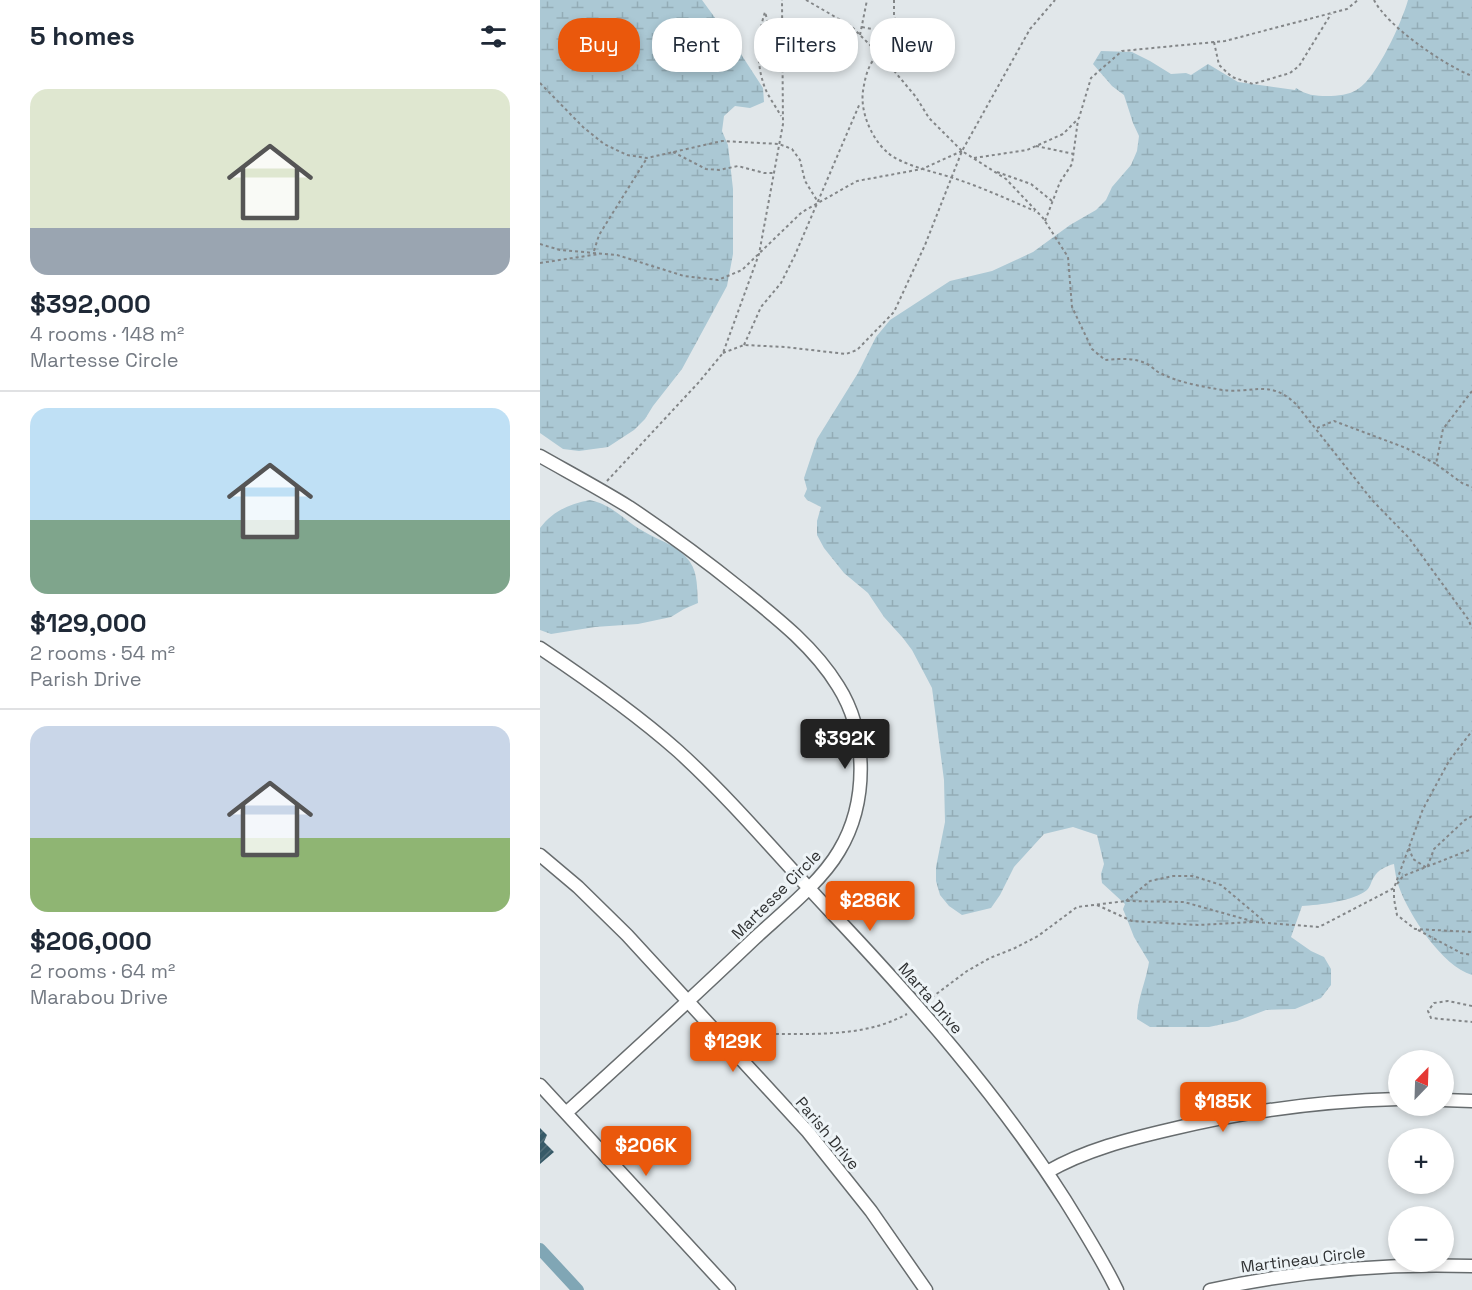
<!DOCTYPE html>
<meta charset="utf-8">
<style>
body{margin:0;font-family:"Space Grotesk",sans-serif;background:#f6f6f7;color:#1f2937;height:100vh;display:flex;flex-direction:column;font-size:22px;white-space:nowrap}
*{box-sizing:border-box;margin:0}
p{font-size:20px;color:#747a83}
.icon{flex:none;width:33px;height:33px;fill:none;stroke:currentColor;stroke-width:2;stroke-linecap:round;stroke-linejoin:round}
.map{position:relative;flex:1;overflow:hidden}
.panel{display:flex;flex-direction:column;background:#fff;width:540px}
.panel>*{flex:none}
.guide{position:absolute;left:18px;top:18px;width:570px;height:54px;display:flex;gap:12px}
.needle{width:39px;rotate:23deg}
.fabs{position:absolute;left:848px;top:1050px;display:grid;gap:12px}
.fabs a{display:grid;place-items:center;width:66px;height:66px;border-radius:50%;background:#fff;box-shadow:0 3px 9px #0003;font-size:30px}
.price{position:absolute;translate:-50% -51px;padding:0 14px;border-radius:6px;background:#ea580c;color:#fff;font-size:20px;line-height:39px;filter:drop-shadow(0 2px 3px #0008)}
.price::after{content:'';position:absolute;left:50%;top:36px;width:18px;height:14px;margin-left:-9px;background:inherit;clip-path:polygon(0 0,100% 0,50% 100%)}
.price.current{background:#222;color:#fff}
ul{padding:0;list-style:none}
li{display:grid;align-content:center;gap:12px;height:318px;padding:0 30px}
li+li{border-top:2px solid #e0e1e3}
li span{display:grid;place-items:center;height:186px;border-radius:18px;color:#555}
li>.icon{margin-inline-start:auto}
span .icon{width:108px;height:108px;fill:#fffc;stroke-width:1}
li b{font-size:26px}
h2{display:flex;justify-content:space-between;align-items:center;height:72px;padding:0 30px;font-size:26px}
.pill{padding:0 21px;border-radius:24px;background:#fff;box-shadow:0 3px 9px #0003;font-size:21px;line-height:54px}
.pill.current{background:#ea580c;color:#fff}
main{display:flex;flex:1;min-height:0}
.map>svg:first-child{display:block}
.wetland{fill:url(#wetland-marsh)}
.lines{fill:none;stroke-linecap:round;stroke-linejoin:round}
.canal{stroke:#80a6b5;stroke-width:12}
.building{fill:url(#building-hatch)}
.street-casing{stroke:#676c6e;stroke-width:15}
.path{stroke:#838688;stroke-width:2;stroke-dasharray:3 3;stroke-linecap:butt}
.street{stroke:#fff;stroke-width:12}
.labels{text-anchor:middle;stroke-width:6;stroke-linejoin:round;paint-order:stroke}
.street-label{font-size:16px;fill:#2f3132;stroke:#eef4f7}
</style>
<main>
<section class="panel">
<h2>5 homes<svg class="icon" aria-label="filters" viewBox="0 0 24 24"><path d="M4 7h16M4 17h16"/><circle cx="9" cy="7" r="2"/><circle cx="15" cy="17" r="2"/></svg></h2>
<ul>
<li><span style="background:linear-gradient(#dfe7d0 75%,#9aa5b1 0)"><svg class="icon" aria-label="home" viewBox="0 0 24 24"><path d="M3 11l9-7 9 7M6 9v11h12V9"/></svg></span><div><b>$392,000</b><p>4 rooms · 148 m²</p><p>Martesse Circle</p></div></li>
<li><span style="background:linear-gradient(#bfe0f5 60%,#7fa58c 0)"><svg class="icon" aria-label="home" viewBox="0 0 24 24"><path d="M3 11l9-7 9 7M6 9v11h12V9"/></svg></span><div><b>$129,000</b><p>2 rooms · 54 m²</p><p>Parish Drive</p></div></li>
<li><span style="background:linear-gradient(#c9d6e8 60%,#8fb573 0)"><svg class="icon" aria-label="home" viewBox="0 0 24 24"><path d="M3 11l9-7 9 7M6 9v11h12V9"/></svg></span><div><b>$206,000</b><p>2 rooms · 64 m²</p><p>Marabou Drive</p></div></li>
</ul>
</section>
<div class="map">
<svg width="932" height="1290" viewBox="0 0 932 1290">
<defs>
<pattern id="wetland-marsh" width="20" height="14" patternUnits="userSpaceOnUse" patternTransform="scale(1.5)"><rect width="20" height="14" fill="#abc8d4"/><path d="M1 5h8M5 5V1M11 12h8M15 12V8" fill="none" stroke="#93acb6"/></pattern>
<pattern id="building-hatch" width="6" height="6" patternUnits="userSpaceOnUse" patternTransform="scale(1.5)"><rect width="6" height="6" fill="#375a68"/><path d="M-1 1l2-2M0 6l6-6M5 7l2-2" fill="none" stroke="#536f7a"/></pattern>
</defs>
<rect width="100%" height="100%" fill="#e1e7ea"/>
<!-- wetland -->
<path class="wetland" d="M0,0H162L197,48L223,88L224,102L210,108L195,106L184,116L182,131L188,145L193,189V254L187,286L142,369L113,406L105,419L94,430L68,447L39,451L23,449L0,433Z
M868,0H932V975C902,966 869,915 859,887C856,879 855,871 854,864C846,866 838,870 834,877C831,881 831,886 827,890C814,901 779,905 762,906L751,937L771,951L784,957L791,969V985L781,998L755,1009L726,1010L697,1021L669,1027H610L597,1019C597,999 606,982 609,962L594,937L583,909L585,904L562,883L561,874L564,864L557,835L533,827L504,834L474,867L460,895L451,908L422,915L409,906L400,895L396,881V867L405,822L404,780L392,688L372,650L363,638L344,617L328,593L304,573L284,548L277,535V521L281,507L267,500L264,496L267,489L264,478L277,439L318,373L336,337L350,320L410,281L452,271L493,252L530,225L556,210L566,200L572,187L591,165L597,151L599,136L593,123L584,95L572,86L553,64L561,51L592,52L610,61L631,74L646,73L651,75L668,64L698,82L755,90L756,88C766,95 775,96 787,96C798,96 809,95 818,89C837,77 862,22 868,0Z
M50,500C75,506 83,520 103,531C119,541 139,545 150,562C158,573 157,590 158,603L144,609L131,617L98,624L55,627L11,634L0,630V528C13,511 29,504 50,500Z"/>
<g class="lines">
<!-- canal -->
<path class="canal" d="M0,1249L38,1290"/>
</g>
<!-- building -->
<path class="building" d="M0,1128L7,1135L4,1142L14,1152L0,1164Z"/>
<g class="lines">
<defs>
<path id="street" d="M0,456C30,473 60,489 89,507C128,533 166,561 202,590C237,618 274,647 298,686C328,733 328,803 299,851C281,882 242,913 215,938C153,997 90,1055 26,1113
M0,648C48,680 95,713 138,751C193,801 240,858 291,912C376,1002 458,1095 525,1200C543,1229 562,1259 577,1290
M0,855L38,887L87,935L268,1132L331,1211L386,1290
M0,1085L189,1290
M903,1100L932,1101
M507,1172C545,1150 589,1139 632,1129C706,1111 782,1101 858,1099
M670,1290C757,1271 843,1263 932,1266"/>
</defs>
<!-- street casing -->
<use href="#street" class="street-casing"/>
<!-- path -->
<path class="path" d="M266,0L311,26L345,60L376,97L389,118L422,151L466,179L503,218L528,257L532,307L552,349L565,360C579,359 594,357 607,364C612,366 616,372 622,374C638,382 659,386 677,389C711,396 727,377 756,404L832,500L869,538L928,619L932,628
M354,0V17L361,30L392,35L395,40V47C375,56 358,37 339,54C328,63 325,78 323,91C320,111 331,138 347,152C359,164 394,172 410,177C439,186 467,199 495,211
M834,0C847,26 904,65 932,76
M322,27L351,33L359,45
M351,33L358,23
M320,35L327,0
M674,42L679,65L692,77L713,84L750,73L759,66L791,14
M241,69L225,12C218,33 216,61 223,82C226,94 235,105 241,116
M0,83L43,127L64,144L87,155L107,158L182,141L239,144L252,149L260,160L265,181L278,202
M496,146L534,154
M133,152L166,169L179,170L198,166L224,173H234
M434,158L487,150L523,134L539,118L551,78L582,51L685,41L807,9L818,0
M457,172L491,184L512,201
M505,221L520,182L532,164L538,120
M0,244L20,250L77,255L144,276L178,280L202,270L262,212L317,181L382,169L422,151
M54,251L59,235L107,158
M0,263L59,254
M204,345L221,307L241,283L255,255L320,103
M183,353L204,345L245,347L306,354L317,350L354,312L385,245L422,151L490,29L515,0
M932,391L903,429L896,464L922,483L932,487
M777,428L794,421L866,448L896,464
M67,481L159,382L183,353L219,254L243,124L242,0
M869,848L873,859L887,868L894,849L925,820L932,816
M857,884L863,876L932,849
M854,889V899L857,915L875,929L932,932
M586,901L610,881L633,876H653L681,885L725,922
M557,905L592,921L658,925L713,922
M878,930L921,953L932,955
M387,1001L427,971L450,958L475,948L498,936L537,907L586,901L644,902L715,922L779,927L854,888L883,809L909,761L932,731
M932,1006L908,1001L894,1003L888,1011L891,1018L932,1022
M194,1033C207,1035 222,1034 236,1034C280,1034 327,1036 367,1014"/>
<!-- street -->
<use href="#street" class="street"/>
</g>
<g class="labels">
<!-- street labels -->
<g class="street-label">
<text transform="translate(236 894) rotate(-45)" y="6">Martesse Circle</text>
<text transform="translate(391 998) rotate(49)" y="6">Marta Drive</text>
<text transform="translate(288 1133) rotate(50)" y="6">Parish Drive</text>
<text transform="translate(763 1259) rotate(-7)" y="6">Martineau Circle</text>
</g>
</g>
</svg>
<div class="fabs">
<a><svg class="needle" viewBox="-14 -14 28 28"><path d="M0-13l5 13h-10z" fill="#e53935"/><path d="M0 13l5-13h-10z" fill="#747a83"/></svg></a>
<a>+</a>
<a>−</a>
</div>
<b class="price current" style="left:305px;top:770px">$392K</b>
<b class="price" style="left:330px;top:932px">$286K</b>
<b class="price" style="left:193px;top:1073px">$129K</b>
<b class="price" style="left:683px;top:1133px">$185K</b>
<b class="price" style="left:106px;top:1177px">$206K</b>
<div class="guide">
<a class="pill current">Buy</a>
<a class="pill">Rent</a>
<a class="pill">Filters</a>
<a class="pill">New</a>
</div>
</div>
</main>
